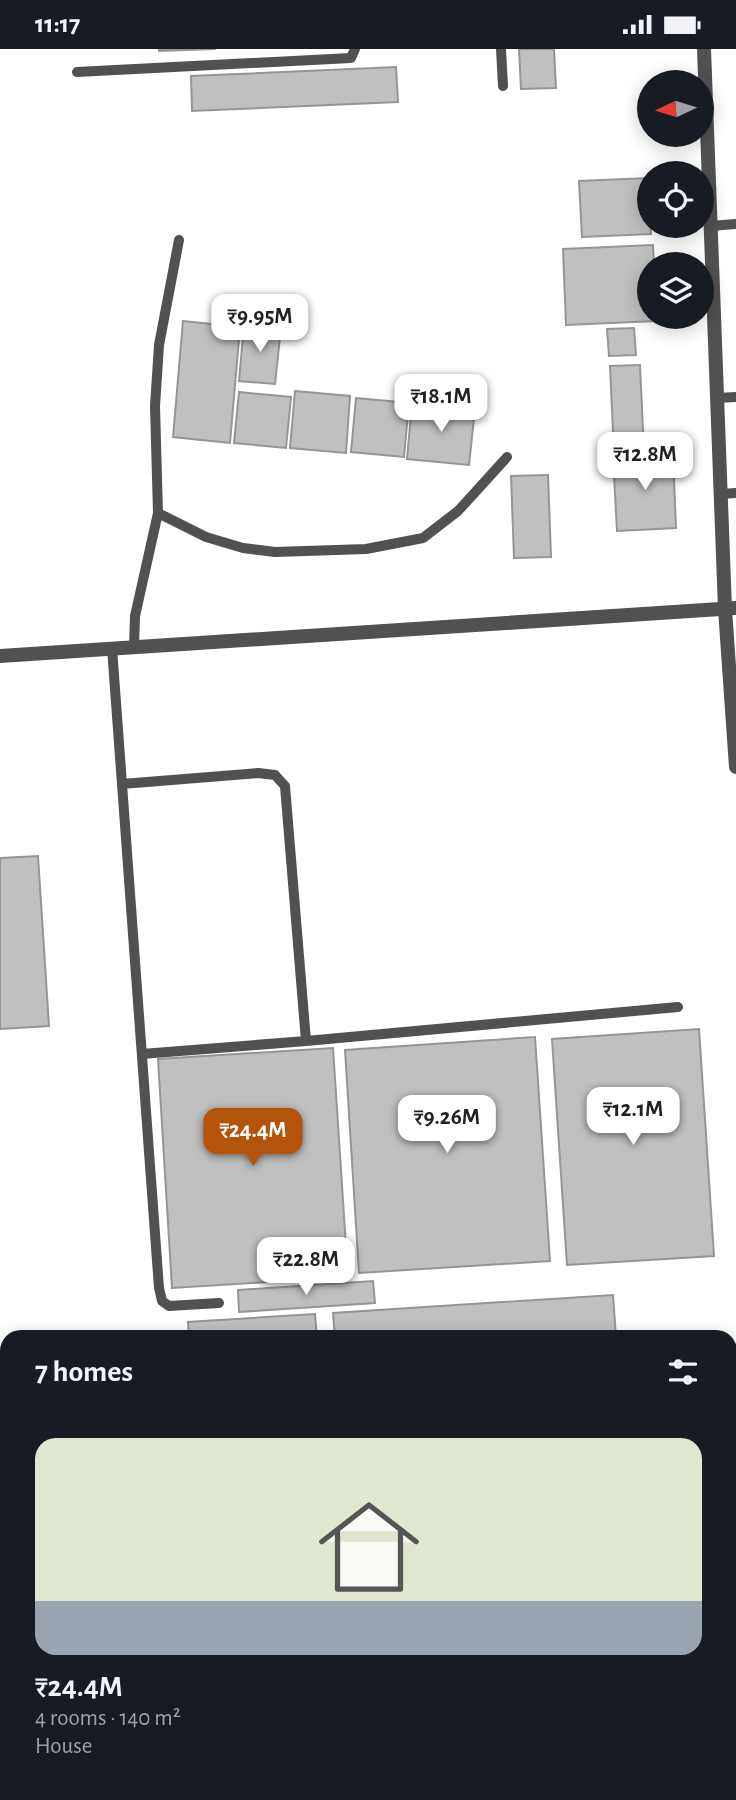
<!DOCTYPE html>
<meta charset="utf-8">
<style>
body{margin:0;font-family:"Alegreya Sans",sans-serif;background:#242831;color:#f1f3f6;height:100vh;display:flex;flex-direction:column;font-size:26px;white-space:nowrap}
*{box-sizing:border-box;margin:0}
p{font-size:23px;color:#9ea1a6}
.icon{flex:none;width:38px;height:38px;fill:none;stroke:currentColor;stroke-width:2;stroke-linecap:round;stroke-linejoin:round}
.map{position:relative;flex:1;overflow:hidden}
.details{position:absolute;left:0px;top:1281px;width:737px;height:471px;display:flex;flex-direction:column;background:#171b24;border-radius:21px 21px 0 0;box-shadow:0 4px 18px #0003}
.details>*{flex:none}
.needle{width:46px;rotate:266deg}
.fabs{position:absolute;left:637px;top:21px;display:grid;gap:14px}
.fabs a{display:grid;place-items:center;width:77px;height:77px;border-radius:50%;background:#171b24;box-shadow:0 4px 18px #0003;font-size:35px}
.price{position:absolute;translate:-50% -60px;padding:0 16px;border-radius:14px;background:#fff;color:#222;font-size:23px;line-height:46px;filter:drop-shadow(0 2px 4px #0008)}
.price::after{content:'';position:absolute;left:50%;top:42px;width:21px;height:16px;margin-left:-10px;background:inherit;clip-path:polygon(0 0,100% 0,50% 100%)}
.price.on{background:#b45309;color:#fff}
ul{padding:0;list-style:none}
li{display:grid;align-content:center;gap:14px;height:371px;padding:0 35px}
li+li{border-top:2px solid #363941}
li span{display:grid;place-items:center;height:217px;border-radius:21px;color:#555}
li>.icon{margin-inline-start:auto}
span .icon{width:126px;height:126px;fill:#fffc;stroke-width:1}
li b{font-size:30px}
h2{display:flex;justify-content:space-between;align-items:center;height:84px;padding:0 35px;font-size:30px}
.status{display:flex;justify-content:space-between;align-items:center;height:49px;padding:0 35px;background:#171b24;direction:ltr}
.status svg{height:19px;fill:currentColor}
.map>svg:first-child{display:block}
.building{fill:#c0c0c0;stroke:#959595;stroke-width:2}
.lines{fill:none;stroke-linecap:round;stroke-linejoin:round}
.service{stroke:#515151;stroke-width:10}
.minor{stroke:#515151;stroke-width:14}
.tertiary{stroke:#515151;stroke-width:14}
</style>
<div class="status"><b>11:17</b><svg viewBox="0 0 49 12"><path d="M0 12V9h3v3zM5 12V6h3v6zM10 12V3h3v9zM15 12V0h3v12zM26 1h20v11H26zM47 4h2v5h-2z"/></svg></div>
<div class="map">
<svg width="736" height="1751" viewBox="0 0 736 1751">
<rect width="100%" height="100%" fill="#fff"/>
<!-- building -->
<path class="building" d="M159,0H216L159,2Z
M519,0H554L556,39L521,40Z
M396,18L398,53L192,62L191,27Z
M649,129L651,185L582,188L579,132Z
M653,196L654,215H649V268H656V272L566,276L563,200Z
M183,272L240,278L230,394L173,388Z
M244,276L281,279L275,335L239,332Z
M634,279L636,306L609,307L607,280Z
M640,316L644,403L614,404L610,317Z
M295,342L350,347L346,404L290,399Z
M239,343L291,348L286,399L234,394Z
M356,349L409,354L404,408L351,403Z
M412,354L475,360L469,416L407,410Z
M673,405L676,479L617,482L613,408Z
M548,426L551,508L514,509L511,427Z
M38,807L49,977L0,980V809Z
M699,980L714,1207L567,1216L552,990Z
M535,988L550,1212L359,1224L345,1001Z
M333,999L348,1228L172,1239L158,1010Z
M373,1232L375,1254L239,1263L238,1241Z
M613,1246L616,1288H335L333,1264Z
M315,1265L317,1288H189L188,1273Z"/>
<g class="lines">
<!-- service -->
<path class="service" d="M501,0L503,37
M77,23L351,9L355,0
M710,177L736,175
M717,349L736,348
M721,445L736,444
M158,464L155,357L159,296L179,191
M134,598L135,567L158,464L206,488L243,499L275,503L366,500L423,489L458,462L507,408
M112,599L159,1239L162,1252L169,1257L219,1254
M122,735L258,724L275,726L285,737L306,992
M142,1005L306,992L678,958
M730,1372L736,1371
M248,1745V1751
M545,1745V1751"/>
<!-- minor -->
<path class="minor" d="M725,560L736,718"/>
<!-- tertiary -->
<path class="tertiary" d="M704,0L725,560
M0,607L736,559"/>
</g>
</svg>
<div class="fabs">
<a><svg class="needle" viewBox="-14 -14 28 28"><path d="M0-13l5 13h-10z" fill="#e53935"/><path d="M0 13l5-13h-10z" fill="#9ea1a6"/></svg></a>
<a><svg class="icon" aria-label="locate" viewBox="0 0 24 24"><circle cx="12" cy="12" r="6"/><path d="M12 2v4M12 18v4M2 12h4M18 12h4"/></svg></a>
<a><svg class="icon" aria-label="layers" viewBox="0 0 24 24"><path d="M12 4l9 5-9 5-9-5zM3 14l9 5 9-5"/></svg></a>
</div>
<b class="price" style="left:260px;top:305px">₹9.95M</b>
<b class="price" style="left:441px;top:385px">₹18.1M</b>
<b class="price" style="left:645px;top:443px">₹12.8M</b>
<b class="price" style="left:633px;top:1098px">₹12.1M</b>
<b class="price" style="left:447px;top:1106px">₹9.26M</b>
<b class="price on" style="left:253px;top:1119px">₹24.4M</b>
<b class="price" style="left:306px;top:1248px">₹22.8M</b>
<section class="details">
<h2>7 homes<svg class="icon" aria-label="filters" viewBox="0 0 24 24"><path d="M4 7h16M4 17h16"/><circle cx="9" cy="7" r="2"/><circle cx="15" cy="17" r="2"/></svg></h2>
<ul>
<li><span style="background:linear-gradient(#dfe7d0 75%,#9aa5b1 0)"><svg class="icon" aria-label="home" viewBox="0 0 24 24"><path d="M3 11l9-7 9 7M6 9v11h12V9"/></svg></span><div><b>₹24.4M</b><p>4 rooms · 140 m²</p><p>House</p></div></li>
</ul>
</section>
</div>
